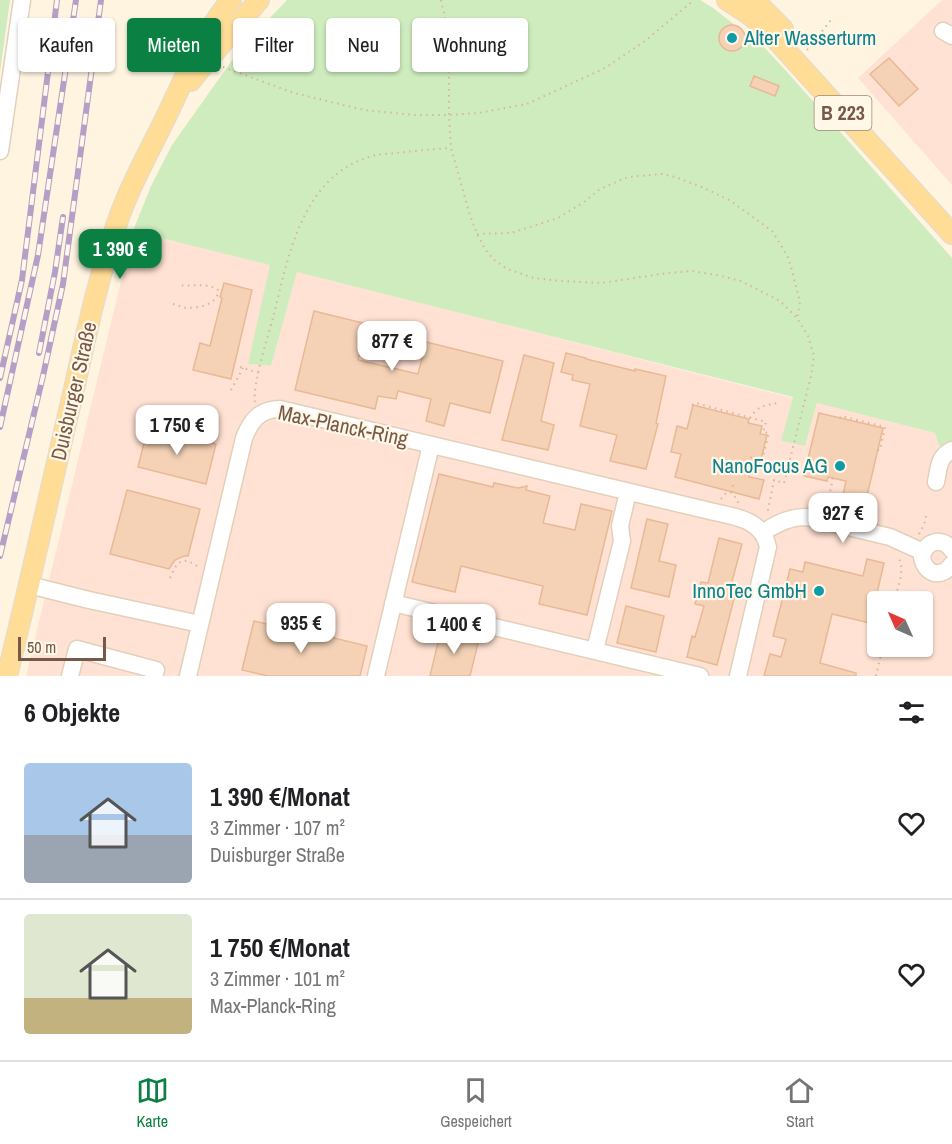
<!DOCTYPE html>
<html lang="de">
<meta charset="utf-8">
<style>
body{margin:0;font-family:"Archivo Narrow",sans-serif;background:#f6f6f6;color:#202124;height:100vh;display:flex;flex-direction:column;font-size:22px;white-space:nowrap}
*{box-sizing:border-box;margin:0}
p{font-size:20px;color:#757577}
.icon{flex:none;width:33px;height:33px;fill:none;stroke:currentColor;stroke-width:2;stroke-linecap:round;stroke-linejoin:round}
.map{position:relative;height:676px;overflow:hidden}
.panel{display:flex;flex-direction:column;background:#fff;flex:1}
.panel>*{flex:none}
.guide{position:absolute;left:18px;top:18px;width:600px;height:54px;display:flex;gap:12px}
.needle{width:39px;rotate:315deg}
.tools{position:absolute;left:867px;top:591px;display:grid;gap:12px}
.tools a{display:grid;place-items:center;width:66px;height:66px;border-radius:6px;background:#fff;box-shadow:0 2px 4px #0004;font-size:30px}
.scale{position:absolute;left:18px;bottom:15px;width:88px;box-sizing:border-box;padding-left:6px;border:3px solid #765946;border-top:0;font-size:16px;line-height:21px;white-space:nowrap;color:#765946;-webkit-text-stroke:4px #fff7e8;paint-order:stroke}
.price{position:absolute;translate:-50% -51px;padding:0 14px;border-radius:12px;background:#fff;color:#222;font-size:20px;line-height:39px;filter:drop-shadow(0 2px 3px #0008)}
.price::after{content:'';position:absolute;left:50%;top:36px;width:18px;height:14px;margin-left:-9px;background:inherit;clip-path:polygon(0 0,100% 0,50% 100%)}
.price.active{background:#0b8043;color:#fff}
ul{padding:0;list-style:none}
li{display:flex;align-items:center;gap:18px;height:150px;padding:0 24px}
li+li{border-top:2px solid #e0e0e0}
li span{display:grid;place-items:center;flex:none;width:168px;height:120px;border-radius:6px;color:#555}
li>.icon{margin-inline-start:auto}
span .icon{width:72px;height:72px;fill:#fffc;stroke-width:1}
li b{font-size:26px}
h2{display:flex;justify-content:space-between;align-items:center;height:72px;padding:0 24px;font-size:26px}
.pill{padding:0 21px;border-radius:6px;background:#fff;box-shadow:0 2px 4px #0004;font-size:21px;line-height:54px}
.pill.active{background:#0b8043;color:#fff}
.menu{display:flex;justify-content:space-around;align-items:center;height:84px;border-top:2px solid #e0e0e0;background:#fff;font-size:16px;color:#757577}
.menu a{display:grid;justify-items:center;gap:3px}
.menu .active{color:#0b8043}
.map>svg:first-child{display:block}
.commercial{fill:#ffe2d3;fill-rule:evenodd}
.green{fill:#ceecbe}
.building{fill:#f5d2b6;stroke:#e9b995;stroke-width:1.5}
.lines{fill:none;stroke-linecap:round;stroke-linejoin:round}
.minor-casing{stroke:#e2d0bb;stroke-width:19}
.major-casing{stroke:#e1dad6;stroke-width:22}
.path{stroke:#dab599;stroke-width:2;stroke-dasharray:1.5 4.5;stroke-linecap:butt}
.minor{stroke:#fff;stroke-width:16}
.major{stroke:#ffdd96;stroke-width:20}
.rail-casing{stroke:#b69ec7;stroke-width:6}
.rail{stroke:#fff7e8;stroke-width:4;stroke-dasharray:11;stroke-linecap:butt}
.culture-dot{fill:#0f9aa8;stroke:#fff7e8;stroke-width:2}
.labels{text-anchor:middle;stroke-width:4.5;stroke-linejoin:round;paint-order:stroke}
.shield{fill:#fff7e8;stroke:#9f8877;stroke-width:1.5}
.shield-label{font-size:20px;font-weight:bold;fill:#765946}
.culture-label{font-size:21px;fill:#0d838f;stroke:#fff7e8;text-anchor:end}
.street-label{font-size:21px;fill:#765946;stroke:#fff7e8}
</style>
<div class="map">
<svg width="952" height="676" viewBox="0 0 952 676">
<rect width="100%" height="100%" fill="#fef4e0"/>
<!-- commercial -->
<path class="commercial" d="M942,0H952V185L858,78Z
M133,231L271,265L248,364L271,366L297,272L793,398L782,441L805,446L817,403L935,433L939,445L952,444V676H26ZM878,602H922V646H878Z"/>
<!-- green -->
<path class="green" d="M0,0H10L0,72Z
M287,0H700L713,8L744,32L746,36L763,46L788,73L952,258V444L943,449L939,445L935,433L817,403L805,446L781,441L793,397L297,272L271,366L248,364L270,265L133,231L151,186L172,145L240,49Z"/>
<!-- building -->
<path class="building" d="M719 38a13 13 0 1 1 26 0a13 13 0 1 1-26 0Z
M889,58L918,89L899,106L870,74Z
M754,76L779,86L775,96L750,86Z
M224,283L252,290L231,379L193,370L200,343L210,346L222,298L220,297Z
M314,311L367,324L358,360L418,374L426,342L503,361L490,413L450,403L444,426L426,421L431,399L398,391L396,399L378,396L375,409L295,390Z
M566,353L586,358V359L635,371V369L666,376L656,423L658,424L646,469L610,461L617,435L580,426L590,384L572,380L573,375L561,372Z
M524,355L554,363L541,421L554,425L548,450L502,440Z
M693,405L749,419L748,423L762,426L760,434L767,435L761,459L754,457L749,477L764,480L759,499L675,477L681,454L671,452L677,426L687,429Z
M819,413L883,428L866,500L843,495L846,481L828,477L827,481L804,476Z
M148,427L216,444L206,484L138,467Z
M439,474L493,487L494,483L518,488L527,486L526,490L550,496L543,523L575,530L581,504L612,511L587,615L539,604L543,586L461,566L455,592L412,582Z
M127,490L200,509L188,556H184L175,560L169,569L110,554Z
M647,519L668,524L659,561L676,565L669,597L631,588Z
M719,538L742,544L730,589L736,591L717,665L687,657L692,636L695,637L704,606L695,604L701,582L708,583Z
M867,559L884,563L870,623L832,614L820,663L856,673V676H764L770,654L781,657L786,639L773,636L790,569L803,572L805,562L863,576Z
M626,606L664,616L656,652L617,643Z
M254,621L292,630L293,628L367,646L360,676H268L242,670Z
M441,630L479,639L470,676H430Z"/>
<g class="lines">
<defs>
<path id="minor" d="M943,31L952,36
M0,151L22,0
M936,482C939,468 938,457 952,450
M763,532C779,523 789,517 807,517L890,537L923,552
M952,550C942,536 925,541 922,557C925,575 942,579 952,564
M29,585L89,600L200,624
M393,603L700,676
M595,650L622,541L620,526L628,492
M70,676L77,649L156,670L154,676
M188,676L244,438C251,420 260,409 280,409L710,511C734,517 762,518 768,547L738,676
M376,676L431,445"/>
<path id="major" d="M727,0L750,15L770,33L952,234
M754,0L783,29
M191,81L207,61L259,0
M7,676C30,584 50,490 72,398C85,340 97,282 116,226C129,187 149,152 167,115C186,75 202,35 231,0"/>
</defs>
<!-- minor casing -->
<use href="#minor" class="minor-casing"/>
<!-- major casing -->
<use href="#major" class="major-casing"/>
<!-- path -->
<path class="path" d="M441,0L449,36V115L451,148L469,212L477,234L485,249L493,259L507,269L534,278L561,281L602,283L667,273L692,271L717,275L741,281L780,301L797,318L808,336L814,356L811,376L784,483L774,480L767,515
M807,50L831,20
M223,67L294,93L364,110L414,115H449L478,113L527,104L605,68L645,41L694,0
M477,234L511,233L558,218L584,202L600,189L628,177L662,174L675,177L704,188L731,201L772,231L787,255L791,267L800,302L797,318
M173,304C178,305 183,308 188,308C199,308 219,304 218,290C207,282 192,287 178,285
M240,367L259,373
M231,390L243,368
M255,402C252,386 268,336 273,318C288,258 301,178 369,157C377,154 387,154 396,153C414,151 433,149 451,148
M692,405L696,403L766,422L763,432L769,433L762,460L749,457
M750,418C757,406 767,404 780,403
M840,418L841,416L885,427L880,450H878
M733,485L732,492L739,504
M829,497L833,478
M721,499L726,493H731
M919,534L924,525L926,516L930,517
M170,578C178,559 183,556 200,568
M894,602C897,588 907,567 897,556
M876,676L883,646"/>
<!-- minor -->
<use href="#minor" class="minor"/>
<!-- major -->
<use href="#major" class="major"/>
<defs>
<path id="rail" d="M39,353L55,272L63,217
M0,378L22,280L57,0
M0,427L38,255L76,0
M0,556L43,376L63,284L101,0"/>
</defs>
<!-- rail casing -->
<use href="#rail" class="rail-casing"/>
<!-- rail -->
<use href="#rail" class="rail"/>
</g>
<!-- markers -->
<g class="culture-dot">
<circle cx="732" cy="38" r="6"/>
<circle cx="840" cy="466" r="6"/>
<circle cx="819" cy="591" r="6"/>
</g>
<g class="labels">
<!-- shield labels -->
<rect class="shield" x="814.5" y="96" width="57" height="34" rx="4.5"/>
<g class="shield-label">
<text x="843" y="120">B 223</text>
</g>
<!-- culture labels -->
<g class="culture-label">
<text x="744" y="45" text-anchor="start">Alter Wasserturm</text>
<text x="828" y="473">NanoFocus AG</text>
<text x="807" y="598">InnoTec GmbH</text>
</g>
<!-- street labels -->
<g class="street-label">
<text transform="translate(74 391) rotate(-77)" y="7">Duisburger Straße</text>
<text transform="translate(343 426) rotate(12)" y="7">Max-Planck-Ring</text>
</g>
</g>
</svg>
<div class="tools">
<a><svg class="needle" viewBox="-14 -14 28 28"><path d="M0-13l5 13h-10z" fill="#e53935"/><path d="M0 13l5-13h-10z" fill="#757577"/></svg></a>
</div>
<div class="scale">50 m</div>
<b class="price active" style="left:120px;top:280px">1 390 €</b>
<b class="price" style="left:392px;top:372px">877 €</b>
<b class="price" style="left:177px;top:456px">1 750 €</b>
<b class="price" style="left:843px;top:544px">927 €</b>
<b class="price" style="left:301px;top:654px">935 €</b>
<b class="price" style="left:454px;top:655px">1 400 €</b>
<div class="guide">
<a class="pill">Kaufen</a>
<a class="pill active">Mieten</a>
<a class="pill">Filter</a>
<a class="pill">Neu</a>
<a class="pill">Wohnung</a>
</div>
</div>
<section class="panel">
<h2>6 Objekte<svg class="icon" aria-label="filters" viewBox="0 0 24 24"><path d="M4 7h16M4 17h16"/><circle cx="9" cy="7" r="2"/><circle cx="15" cy="17" r="2"/></svg></h2>
<ul>
<li><span style="background:linear-gradient(#a9c7e8 60%,#9aa5b1 0)"><svg class="icon" aria-label="home" viewBox="0 0 24 24"><path d="M3 11l9-7 9 7M6 9v11h12V9"/></svg></span><div><b>1 390 €/Monat</b><p>3 Zimmer · 107 m²</p><p>Duisburger Straße</p></div><svg class="icon" aria-label="heart" viewBox="0 0 24 24"><path d="M12 20l-8-8c-3-5 5-10 8-4 3-6 11-1 8 4z"/></svg></li>
<li><span style="background:linear-gradient(#dfe7d0 70%,#c2b280 0)"><svg class="icon" aria-label="home" viewBox="0 0 24 24"><path d="M3 11l9-7 9 7M6 9v11h12V9"/></svg></span><div><b>1 750 €/Monat</b><p>3 Zimmer · 101 m²</p><p>Max-Planck-Ring</p></div><svg class="icon" aria-label="heart" viewBox="0 0 24 24"><path d="M12 20l-8-8c-3-5 5-10 8-4 3-6 11-1 8 4z"/></svg></li>
</ul>
</section>
<nav class="menu">
<a class="active"><svg class="icon" aria-label="map" viewBox="0 0 24 24"><path d="M3 6l6-2 6 2 6-2v14l-6 2-6-2-6 2zM9 4v14M15 6v14"/></svg>Karte</a>
<a><svg class="icon" aria-label="saved" viewBox="0 0 24 24"><path d="M7 4h10v16l-5-4-5 4z"/></svg>Gespeichert</a>
<a><svg class="icon" aria-label="home" viewBox="0 0 24 24"><path d="M3 11l9-7 9 7M6 9v11h12V9"/></svg>Start</a>
</nav>
